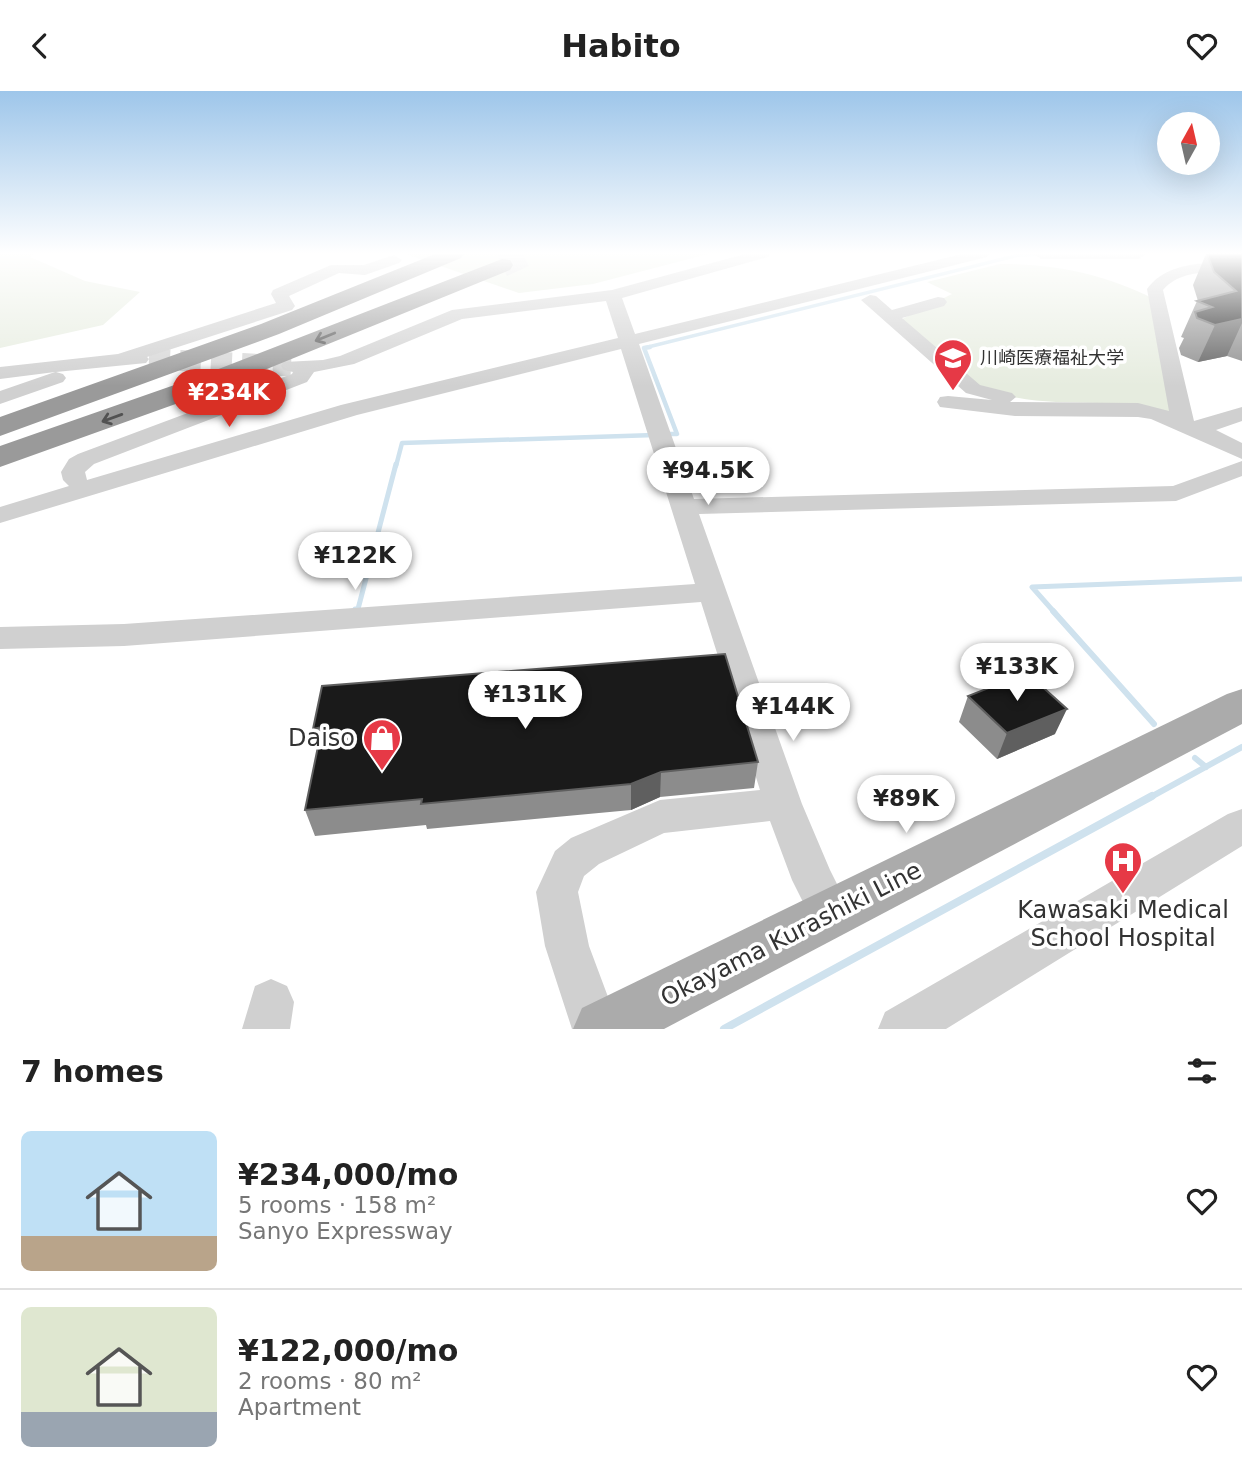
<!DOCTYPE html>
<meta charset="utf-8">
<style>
body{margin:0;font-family:"DejaVu Sans","Noto Sans JP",sans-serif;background:#f6f6f6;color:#222;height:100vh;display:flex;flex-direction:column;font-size:26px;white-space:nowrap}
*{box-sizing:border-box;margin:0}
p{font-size:23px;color:#767676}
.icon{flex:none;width:38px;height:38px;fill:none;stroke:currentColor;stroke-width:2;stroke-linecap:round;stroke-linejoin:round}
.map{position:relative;height:938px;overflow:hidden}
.panel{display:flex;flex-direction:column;background:#fff;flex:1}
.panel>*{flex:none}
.needle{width:46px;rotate:8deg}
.buttons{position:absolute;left:1157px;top:21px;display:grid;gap:14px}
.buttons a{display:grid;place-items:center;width:63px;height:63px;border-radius:50%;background:#fff;box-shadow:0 7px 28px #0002;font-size:35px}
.price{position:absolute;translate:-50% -60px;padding:0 16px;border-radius:24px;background:#fff;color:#222;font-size:23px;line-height:46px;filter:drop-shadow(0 2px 4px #0008)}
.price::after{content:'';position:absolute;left:50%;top:42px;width:21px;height:16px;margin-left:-10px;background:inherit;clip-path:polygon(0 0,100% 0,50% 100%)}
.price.current{background:#d93025;color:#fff}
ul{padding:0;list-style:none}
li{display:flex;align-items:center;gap:21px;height:175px;padding:0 21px}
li+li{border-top:2px solid #e0e0e0}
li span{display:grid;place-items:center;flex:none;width:196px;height:140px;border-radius:10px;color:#555}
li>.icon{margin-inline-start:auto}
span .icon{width:84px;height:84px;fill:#fffc;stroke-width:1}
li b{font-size:30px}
h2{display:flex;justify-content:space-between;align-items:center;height:84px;padding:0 21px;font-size:30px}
header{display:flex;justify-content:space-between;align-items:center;height:91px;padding:0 21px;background:#fff;font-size:32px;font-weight:800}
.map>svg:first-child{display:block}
.green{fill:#e6ecdf}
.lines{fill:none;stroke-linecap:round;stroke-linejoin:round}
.stream-far4{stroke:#cfe2ee;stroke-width:3.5}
.stream-far3{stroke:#cfe2ee;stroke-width:4.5}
.stream-far2{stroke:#cfe2ee;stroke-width:5}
.stream-far1{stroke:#cfe2ee;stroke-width:6}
.stream{stroke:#cfe2ee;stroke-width:8}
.minor-tunnel{stroke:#d6d6d6;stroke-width:21;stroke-dasharray:21 10;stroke-linecap:butt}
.highway-tunnel{stroke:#d6d6d6;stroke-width:24;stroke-dasharray:24 11;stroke-linecap:butt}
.minor{fill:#d0d0d0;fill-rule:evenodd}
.major{fill:#ababab;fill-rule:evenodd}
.highway{fill:#9a9a9a;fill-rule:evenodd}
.wall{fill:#8c8c8c}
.shaded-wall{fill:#5f5f5f}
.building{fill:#1a1a1a;stroke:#5f5f5f;stroke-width:2}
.oneway{stroke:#525252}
.labels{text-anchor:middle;stroke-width:7;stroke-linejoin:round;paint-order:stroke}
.far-poi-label{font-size:18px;fill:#333;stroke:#fff;text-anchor:start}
.near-poi-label{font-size:24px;fill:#333;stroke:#fff;text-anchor:end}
.near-street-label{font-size:24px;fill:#333;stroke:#fff}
</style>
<header><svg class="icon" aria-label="back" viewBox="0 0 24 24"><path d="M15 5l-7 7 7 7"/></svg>Habito<svg class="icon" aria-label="heart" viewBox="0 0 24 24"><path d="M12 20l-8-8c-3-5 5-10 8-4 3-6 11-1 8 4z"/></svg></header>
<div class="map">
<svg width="1242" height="938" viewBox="0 0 1242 938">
<rect width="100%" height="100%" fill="#fff"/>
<!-- green -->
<path class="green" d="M0,163H34L30,166L85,190L140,201L103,234L0,257Z
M406,163H708L593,193L519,202Z
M1000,173C1055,173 1104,183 1154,208L1176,324C1114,301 1046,323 984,297C964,289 919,245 900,229L952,203L927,191Z"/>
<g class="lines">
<!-- stream-far4 -->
<path class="stream-far4" d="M644,257L1019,164L1041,163"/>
<!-- stream-far3 -->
<path class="stream-far3" d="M650,256L644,257L677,343H665
M396,375L402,352L655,344"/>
<!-- stream-far2 -->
<path class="stream-far2" d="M355,518H358L396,373
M1055,522L1032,496L1242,488"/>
<!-- stream-far1 -->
<path class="stream-far1" d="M1053,520L1154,633
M1195,667L1206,676
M1149,707L1242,656"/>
<!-- stream -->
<path class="stream" d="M724,938L1152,705"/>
<!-- minor-tunnel -->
<path class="minor-tunnel" d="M149,268L291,275"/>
<!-- highway-tunnel -->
<path class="highway-tunnel" d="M502,174L526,163"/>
<!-- minor -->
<path class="minor" d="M745,163H770L768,166L622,207L635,243L962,163H989L987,166L639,253L694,408L1173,395L1242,370V385L1176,410L699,423L802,713L830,779L852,823L846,837L831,843L816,837L792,789L770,730L664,742L599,773L584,785L578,801L589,855L620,938H572L545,855L536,801L555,760L571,747L660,709L760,699L701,511L124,555L0,558V536L124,533L695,493L621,258L357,324L0,432V416L69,395L63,389L61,381L69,368L78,363L292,283L293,281L284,279L281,275L284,271L323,269L340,265L452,219L612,199ZM606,210L618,247L341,314L87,389L85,381L94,373L307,291L314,281L354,273L462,228Z
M1034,163H1146L1139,168H1041Z
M394,164L402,169L399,172L365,184L339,182L289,205L295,215L292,219L147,266L149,268L146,272L56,281L63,283L66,287L63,291L0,313V300L55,281L0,288V276L118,263L276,212L271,203L273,199L331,174H364Z
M1207,172H1242V182C1216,181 1182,177 1163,199L1194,330L1242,316V330L1216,339L1242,352V368L1151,328L1138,326L1015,325L940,316L937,311L940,306L948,305L992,309L966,302L861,209L870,204L876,205L892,219L938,206L944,207L947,211L944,215L902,227L980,294L1012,302L1016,306L1010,311L1138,312L1169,320L1147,198C1162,178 1184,174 1207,172Z
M1242,718V755L946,938H878L885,921L1228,723Z
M271,888L287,895L294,911L290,938H242L255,895Z"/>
<!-- major -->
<path class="major" d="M1242,598V633L664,938H573L582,917L1227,603Z"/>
<!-- highway -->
<path class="highway" d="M435,163H464L461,167L279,243L0,345V326L261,233Z
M502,168L510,169L513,174L510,179L223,296L0,376V355L203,284Z"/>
</g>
<!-- wall -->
<path class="wall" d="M1206,163H1242V270L1227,265L1198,271L1181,264L1179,257L1184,247L1181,246L1197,210H1198L1193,194Z
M322,595L758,671L754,697L660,706L631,719L427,738L426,734L315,745L305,719L318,655L313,638Z
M968,605L1055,643L997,668L959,631Z"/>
<!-- shaded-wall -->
<path class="shaded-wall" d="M1242,228V232L1227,265L1198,271L1215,234Z
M1067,618L1055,643L997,668L1007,642Z
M661,681L660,706L631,719V693Z"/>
<!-- building -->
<path class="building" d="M1207,163H1242V228L1215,234L1197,227L1195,221L1212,216L1197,210L1236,200L1214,181Z
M725,563L758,671L661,681L631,693L421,713L422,708L305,719L322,636L313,638L322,595Z
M1027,582L1067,618L1007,642L968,605Z"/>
<!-- one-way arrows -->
<defs><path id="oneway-shaft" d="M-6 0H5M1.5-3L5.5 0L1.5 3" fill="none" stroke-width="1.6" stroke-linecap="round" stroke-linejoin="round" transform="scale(1.75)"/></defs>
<g class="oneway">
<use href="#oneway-shaft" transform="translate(325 246) rotate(158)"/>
<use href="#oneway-shaft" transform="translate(112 327) rotate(160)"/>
</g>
<!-- sky -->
<linearGradient id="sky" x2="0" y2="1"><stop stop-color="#9ec6ea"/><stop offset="0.55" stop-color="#fff"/><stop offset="1" stop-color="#fff" stop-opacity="0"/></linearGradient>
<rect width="1242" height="295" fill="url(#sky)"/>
<!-- icons -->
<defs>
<symbol id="university-pin" viewBox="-11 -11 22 30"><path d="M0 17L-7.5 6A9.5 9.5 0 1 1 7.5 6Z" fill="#e63946" stroke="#fff"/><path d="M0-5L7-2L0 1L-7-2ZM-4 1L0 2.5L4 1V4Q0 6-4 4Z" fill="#fff"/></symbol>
<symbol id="shop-pin" viewBox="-11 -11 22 30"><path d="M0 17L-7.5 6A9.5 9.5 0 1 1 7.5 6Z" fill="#e63946" stroke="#fff"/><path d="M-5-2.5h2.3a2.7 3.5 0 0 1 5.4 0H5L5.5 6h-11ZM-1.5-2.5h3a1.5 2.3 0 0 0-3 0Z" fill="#fff"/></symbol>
<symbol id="hospital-pin" viewBox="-11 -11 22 30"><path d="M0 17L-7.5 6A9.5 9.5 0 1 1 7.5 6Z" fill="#e63946" stroke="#fff"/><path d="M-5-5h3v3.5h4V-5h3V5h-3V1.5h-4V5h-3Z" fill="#fff"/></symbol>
</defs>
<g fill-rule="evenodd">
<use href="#university-pin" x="931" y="245" width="44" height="60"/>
<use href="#shop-pin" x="360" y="625" width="44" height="60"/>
<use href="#hospital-pin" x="1101" y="748" width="44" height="60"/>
</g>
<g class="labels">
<!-- far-poi labels -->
<g class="far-poi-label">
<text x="980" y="273">川崎医療福祉大学</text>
</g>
<!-- near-poi labels -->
<g class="near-poi-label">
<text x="355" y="655">Daiso</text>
<text x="1123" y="827" text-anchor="middle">Kawasaki Medical<tspan x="1123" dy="28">School Hospital</tspan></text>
</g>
<!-- near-street labels -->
<g class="near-street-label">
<text transform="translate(791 843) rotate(-27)" y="8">Okayama Kurashiki Line</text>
</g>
</g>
</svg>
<div class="buttons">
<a><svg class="needle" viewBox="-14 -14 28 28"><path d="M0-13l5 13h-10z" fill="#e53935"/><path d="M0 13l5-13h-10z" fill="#767676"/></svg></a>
</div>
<b class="price current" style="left:229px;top:338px">¥234K</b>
<b class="price" style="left:708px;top:416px">¥94.5K</b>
<b class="price" style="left:355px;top:501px">¥122K</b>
<b class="price" style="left:1017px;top:612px">¥133K</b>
<b class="price" style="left:525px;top:640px">¥131K</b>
<b class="price" style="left:793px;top:652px">¥144K</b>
<b class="price" style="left:906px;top:744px">¥89K</b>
</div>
<section class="panel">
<h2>7 homes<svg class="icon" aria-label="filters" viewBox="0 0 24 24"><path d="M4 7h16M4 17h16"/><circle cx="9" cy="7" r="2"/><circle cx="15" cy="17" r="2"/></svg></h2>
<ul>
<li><span style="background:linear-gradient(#bfe0f5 75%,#b9a48a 0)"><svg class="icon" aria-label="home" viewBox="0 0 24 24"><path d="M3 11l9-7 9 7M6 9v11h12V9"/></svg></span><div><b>¥234,000/mo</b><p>5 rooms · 158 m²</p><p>Sanyo Expressway</p></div><svg class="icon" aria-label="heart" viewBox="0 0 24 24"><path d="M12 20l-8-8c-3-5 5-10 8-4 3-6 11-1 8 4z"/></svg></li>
<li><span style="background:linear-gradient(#dfe7d0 75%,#9aa5b1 0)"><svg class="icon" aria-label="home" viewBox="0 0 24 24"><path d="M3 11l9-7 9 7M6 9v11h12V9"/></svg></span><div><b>¥122,000/mo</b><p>2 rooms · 80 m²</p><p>Apartment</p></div><svg class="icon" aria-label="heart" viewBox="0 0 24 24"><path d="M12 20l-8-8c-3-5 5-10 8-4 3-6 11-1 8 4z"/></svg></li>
</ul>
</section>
